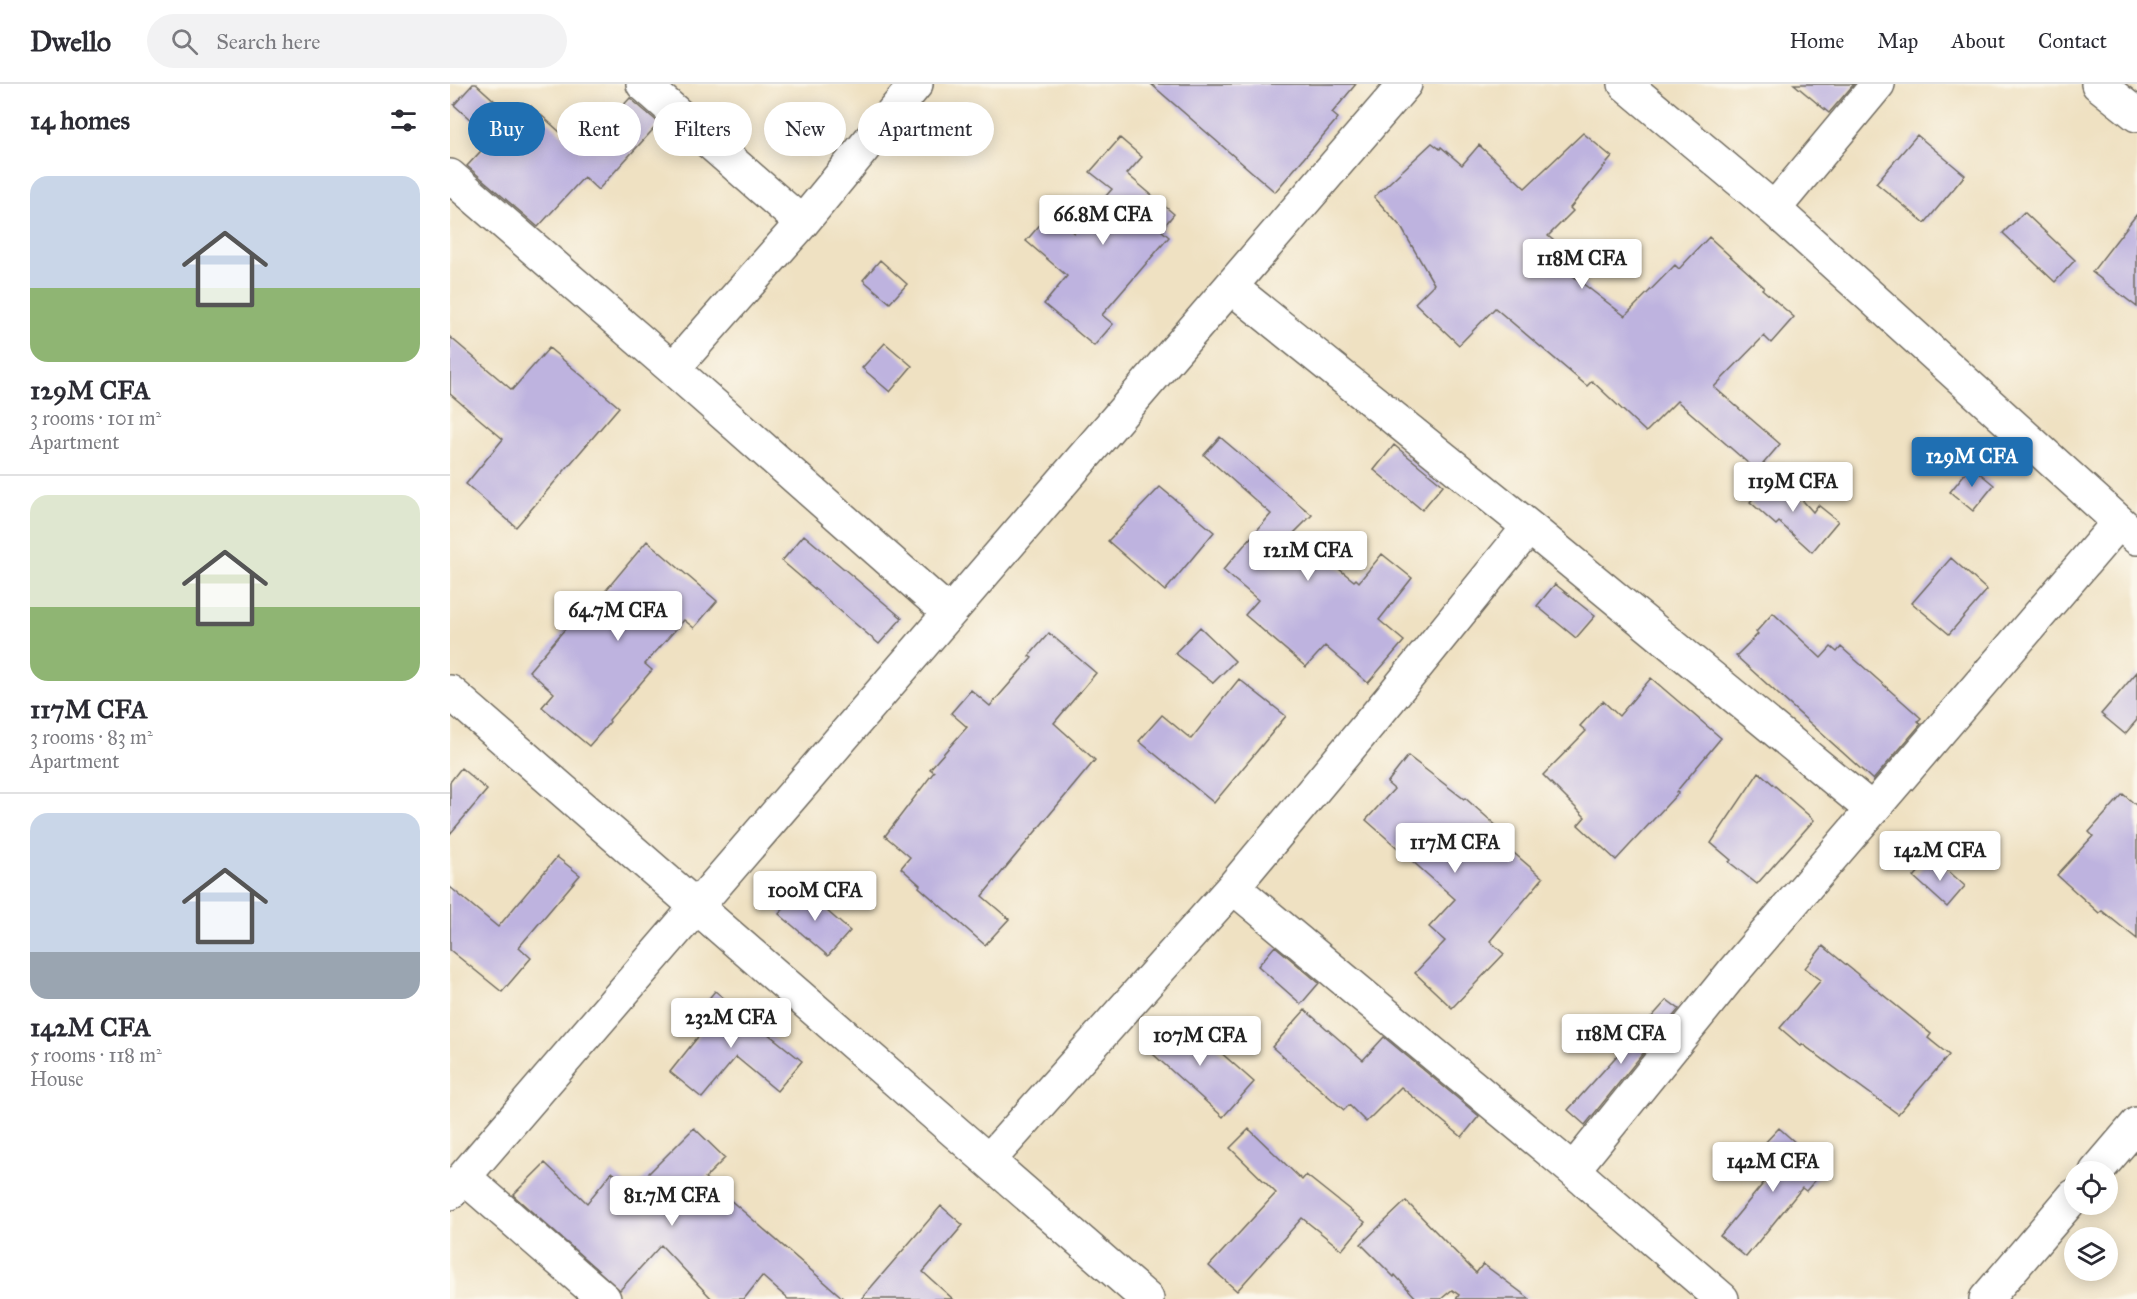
<!DOCTYPE html>
<meta charset="utf-8">
<style>
body{margin:0;font-family:"IM FELL Great Primer",serif;background:#f2f2f3;color:#2b2b33;height:100vh;display:flex;flex-direction:column;font-size:22px;white-space:nowrap}
*{box-sizing:border-box;margin:0}
p{font-size:20px;color:#7c7c81}
.icon{flex:none;width:33px;height:33px;fill:none;stroke:currentColor;stroke-width:2;stroke-linecap:round;stroke-linejoin:round}
.map{position:relative;flex:1;overflow:hidden}
.panel{display:flex;flex-direction:column;background:#fff;width:450px}
.panel>*{flex:none}
.guide{position:absolute;left:18px;top:18px;width:570px;height:54px;display:flex;gap:12px}
.controls{position:absolute;left:1614px;top:1077px;display:grid;gap:12px}
.controls a{display:grid;place-items:center;width:54px;height:54px;border-radius:50%;background:#fff;box-shadow:0 3px 15px #0003;font-size:30px}
.price{position:absolute;translate:-50% -51px;padding:0 14px;border-radius:6px;background:#fff;color:#222;font-size:20px;line-height:39px;filter:drop-shadow(0 2px 3px #0008)}
.price::after{content:'';position:absolute;left:50%;top:36px;width:18px;height:14px;margin-left:-9px;background:inherit;clip-path:polygon(0 0,100% 0,50% 100%)}
.price.selected{background:#1f6fb2;color:#fff}
ul{padding:0;list-style:none}
li{display:grid;align-content:center;gap:12px;height:318px;padding:0 30px}
li+li{border-top:2px solid #e1e1e2}
li span{display:grid;place-items:center;height:186px;border-radius:18px;color:#555}
li>.icon{margin-inline-start:auto}
span .icon{width:108px;height:108px;fill:#fffc;stroke-width:1}
li b{font-size:26px}
h2{display:flex;justify-content:space-between;align-items:center;height:72px;padding:0 30px;font-size:26px}
.chip{padding:0 21px;border-radius:27px;background:#fff;box-shadow:0 3px 15px #0003;font-size:21px;line-height:54px}
.chip.selected{background:#1f6fb2;color:#fff}
header{display:flex;align-items:center;gap:36px;box-sizing:border-box;height:84px;padding:0 30px;background:#fff;border-bottom:2px solid #e1e1e2}
header strong{font-size:28px}
nav{display:flex;gap:33px;margin-inline-start:auto;font-size:21px}
.search{width:420px;height:54px;background:#f2f2f3;display:flex;align-items:center;gap:15px;box-sizing:border-box;padding:0 21px;border-radius:33px;color:#7c7c81;font-size:22px}
main{display:flex;flex:1;min-height:0}
.map>svg:first-child{display:block}
.building{fill:#beb3df}
.lines{fill:none;stroke-linecap:round;stroke-linejoin:round}
.minor-casing{stroke:#706b60;stroke-width:36}
.minor{stroke:#fff;stroke-width:33}
</style>
<header>
<strong>Dwello</strong>
<div class="search"><svg class="icon" aria-label="search" viewBox="0 0 24 24"><circle cx="10" cy="10" r="6"/><path d="M15 15l6 6"/></svg>Search here</div>
<nav><a>Home</a><a>Map</a><a>About</a><a>Contact</a></nav>
</header>
<main>
<section class="panel">
<h2>14 homes<svg class="icon" aria-label="filters" viewBox="0 0 24 24"><path d="M4 7h16M4 17h16"/><circle cx="9" cy="7" r="2"/><circle cx="15" cy="17" r="2"/></svg></h2>
<ul>
<li><span style="background:linear-gradient(#c9d6e8 60%,#8fb573 0)"><svg class="icon" aria-label="home" viewBox="0 0 24 24"><path d="M3 11l9-7 9 7M6 9v11h12V9"/></svg></span><div><b>129M CFA</b><p>3 rooms · 101 m²</p><p>Apartment</p></div></li>
<li><span style="background:linear-gradient(#dfe7d0 60%,#8fb573 0)"><svg class="icon" aria-label="home" viewBox="0 0 24 24"><path d="M3 11l9-7 9 7M6 9v11h12V9"/></svg></span><div><b>117M CFA</b><p>3 rooms · 83 m²</p><p>Apartment</p></div></li>
<li><span style="background:linear-gradient(#c9d6e8 75%,#9aa5b1 0)"><svg class="icon" aria-label="home" viewBox="0 0 24 24"><path d="M3 11l9-7 9 7M6 9v11h12V9"/></svg></span><div><b>142M CFA</b><p>5 rooms · 118 m²</p><p>House</p></div></li>
</ul>
</section>
<div class="map">
<svg width="1687" height="1215" viewBox="0 0 1687 1215">
<rect width="100%" height="100%" fill="#fbf7ec"/>
<filter id="ink" filterUnits="userSpaceOnUse"><feTurbulence type="fractalNoise" baseFrequency=".0167" numOctaves="2"/><feDisplacementMap in="SourceGraphic" scale="12" xChannelSelector="R" yChannelSelector="G"/><feConvolveMatrix kernelMatrix="1 2 1 2 8 2 1 2 1" color-interpolation-filters="sRGB"/></filter>
<filter id="wash" filterUnits="userSpaceOnUse"><feTurbulence type="fractalNoise" baseFrequency=".008" numOctaves="4" result="noise"/><feDisplacementMap in="SourceGraphic" scale="24" xChannelSelector="R" yChannelSelector="G"/><feGaussianBlur stdDeviation="1.35" result="paint"/><feColorMatrix in="noise" values="0 0 0 0 0 0 0 0 0 0 0 0 0 0 0 0 0 1.4 0 .05"/><feComposite in="paint" operator="in"/></filter>
<g filter="url(#wash)">
<rect width="100%" height="100%" fill="#efe1c2"/>
<g id="blocks">
<!-- building -->
<path class="building" d="M23,0H26L67,37L81,22L131,67L180,14L209,39L148,106L134,93L88,143L17,82L42,55L4,21Z
M701,0H906L882,29L888,34L825,108Z
M1344,0H1404L1379,29Z
M1133,49L1162,73L1120,124L1123,127L1098,152L1108,160L1097,172L1175,232L1225,181L1229,185L1259,153L1314,203L1312,205L1344,233L1321,259L1314,252L1264,303L1330,360L1307,387L1227,317L1196,348L1142,297L1137,302L1045,224L1009,261L965,219L984,200L951,143L924,113L982,59L990,65L991,63L1012,81L1029,61L1075,104Z
M1467,51L1515,91L1475,139L1426,99Z
M670,54L692,73L677,90L724,130L711,146L719,153L652,231L663,240L644,262L594,220L617,192L576,157L600,129L624,149L662,105L640,88Z
M1574,128L1625,176L1605,198L1553,149Z
M1687,130V223L1642,188Z
M430,176L457,200L440,219L413,196Z
M0,253L62,306L99,264L169,323L66,443L16,400L53,355L0,310Z
M435,259L462,282L440,308L412,284Z
M770,353L862,431L844,449L904,497L906,495L909,498L932,470L962,494L929,536L954,557L918,599L875,562L856,583L795,531L808,516L773,486L821,430L754,371Z
M944,361L993,401L972,426L924,386Z
M1521,382L1544,401L1523,427L1500,408Z
M1327,388L1363,428L1368,421L1388,437L1362,468L1329,438L1326,441L1300,418Z
M710,403L764,448L715,507L658,457Z
M354,451L452,534L429,560L332,477Z
M197,457L267,517L244,544L234,536L195,580L202,586L159,636L160,638L139,662L92,623L104,609L79,587L127,531L132,535Z
M1501,474L1537,506L1499,550L1462,519Z
M1105,500L1145,532L1126,554L1087,522Z
M1323,529L1371,574L1381,563L1387,568L1391,563L1471,634L1468,637L1471,640L1423,696L1286,572L1308,550L1306,548Z
M750,543L785,577L763,599L725,569Z
M599,549L646,589L604,639L645,676L532,812L559,835L535,861L469,803L470,801L451,784L460,773L435,752L484,688L480,685L517,643L501,629L521,606L540,622L582,574L579,572Z
M1687,588V636L1675,650L1651,630Z
M1201,594L1271,654L1226,708L1228,709L1166,776L1128,741L1135,733L1093,691L1136,647L1130,642L1153,617L1169,632Z
M789,595L836,632L764,719L689,657L712,631L741,655Z
M958,672L1014,715L1015,714L1049,744L1043,751L1093,794L1040,857L1054,870L1002,924L965,889L995,857L979,843L1005,815L916,736L944,705L937,699Z
M11,684L37,706L0,750V698Z
M1309,688L1364,736L1307,800L1279,778L1281,776L1261,759Z
M1673,710L1687,722V855L1652,827L1649,829L1607,791L1643,752L1639,748Z
M1482,772L1515,802L1497,823L1464,793Z
M107,773L130,791L69,863L81,874L52,908L0,866V803L48,843Z
M352,805L400,847L378,872L329,830Z
M825,862L869,899L851,920L808,882Z
M1373,862L1481,950L1478,954L1499,971L1448,1030L1352,960L1351,962L1330,944L1371,896L1355,884Z
M265,907L352,977L327,1007L286,973L252,1014L220,988L251,949L239,939Z
M1217,916L1229,925L1135,1041L1118,1026Z
M855,926L913,976L934,953L1029,1032L1012,1053L951,1003L916,1038L899,1021L894,1026L822,963Z
M719,934L754,965L760,959L804,998L773,1033L694,962Z
M244,1044L275,1074L255,1094L394,1215H338L312,1192L294,1215H262L211,1161L170,1206L63,1111L95,1079L137,1119L162,1088L183,1105Z
M1329,1044L1375,1085L1356,1107L1352,1104L1296,1173L1270,1152L1330,1079L1311,1063Z
M799,1045L852,1096L856,1091L915,1138L892,1166L852,1134L787,1207L759,1182L826,1109L780,1064Z
M956,1117L1026,1189L1033,1180L1080,1215H1006L1009,1211L1002,1206L991,1215H967L945,1191L944,1193L911,1160Z
M491,1122L513,1141L473,1188L503,1215H411Z"/>
</g>
</g>
<g filter="url(#ink)">
<use href="#blocks" fill-opacity="0" stroke="#706b60" stroke-width="1.5"/>
<g class="lines">
<defs>
<path id="minor" d="M193,0L352,139
M1175,0L1324,125L1687,454
M1648,0L1687,31
M0,92L223,285L499,529
M1324,125L1428,0
M781,203L1079,443L1421,725
M223,285L352,139L466,0
M0,608L697,1215
M783,803L1123,1086L1272,1215
M539,1076L783,803L939,616L1079,443
M1123,1086L1283,888L1669,438
M1646,1088L1687,1040
M14,1093L154,1215
M0,1109L955,0
M1536,1215L1624,1112"/>
</defs>
<!-- minor casing -->
<use href="#minor" class="minor-casing"/>
<!-- minor -->
<use href="#minor" class="minor"/>
</g>
</g>
</svg>
<div class="controls">
<a><svg class="icon" aria-label="locate" viewBox="0 0 24 24"><circle cx="12" cy="12" r="6"/><path d="M12 2v4M12 18v4M2 12h4M18 12h4"/></svg></a>
<a><svg class="icon" aria-label="layers" viewBox="0 0 24 24"><path d="M12 4l9 5-9 5-9-5zM3 14l9 5 9-5"/></svg></a>
</div>
<b class="price" style="left:653px;top:162px">66.8M CFA</b>
<b class="price" style="left:1132px;top:206px">118M CFA</b>
<b class="price selected" style="left:1522px;top:404px">129M CFA</b>
<b class="price" style="left:1343px;top:429px">119M CFA</b>
<b class="price" style="left:858px;top:498px">121M CFA</b>
<b class="price" style="left:168px;top:558px">64.7M CFA</b>
<b class="price" style="left:1005px;top:790px">117M CFA</b>
<b class="price" style="left:1490px;top:798px">142M CFA</b>
<b class="price" style="left:365px;top:838px">100M CFA</b>
<b class="price" style="left:281px;top:965px">232M CFA</b>
<b class="price" style="left:1171px;top:981px">118M CFA</b>
<b class="price" style="left:750px;top:983px">107M CFA</b>
<b class="price" style="left:1323px;top:1109px">142M CFA</b>
<b class="price" style="left:222px;top:1143px">81.7M CFA</b>
<div class="guide">
<a class="chip selected">Buy</a>
<a class="chip">Rent</a>
<a class="chip">Filters</a>
<a class="chip">New</a>
<a class="chip">Apartment</a>
</div>
</div>
</main>
